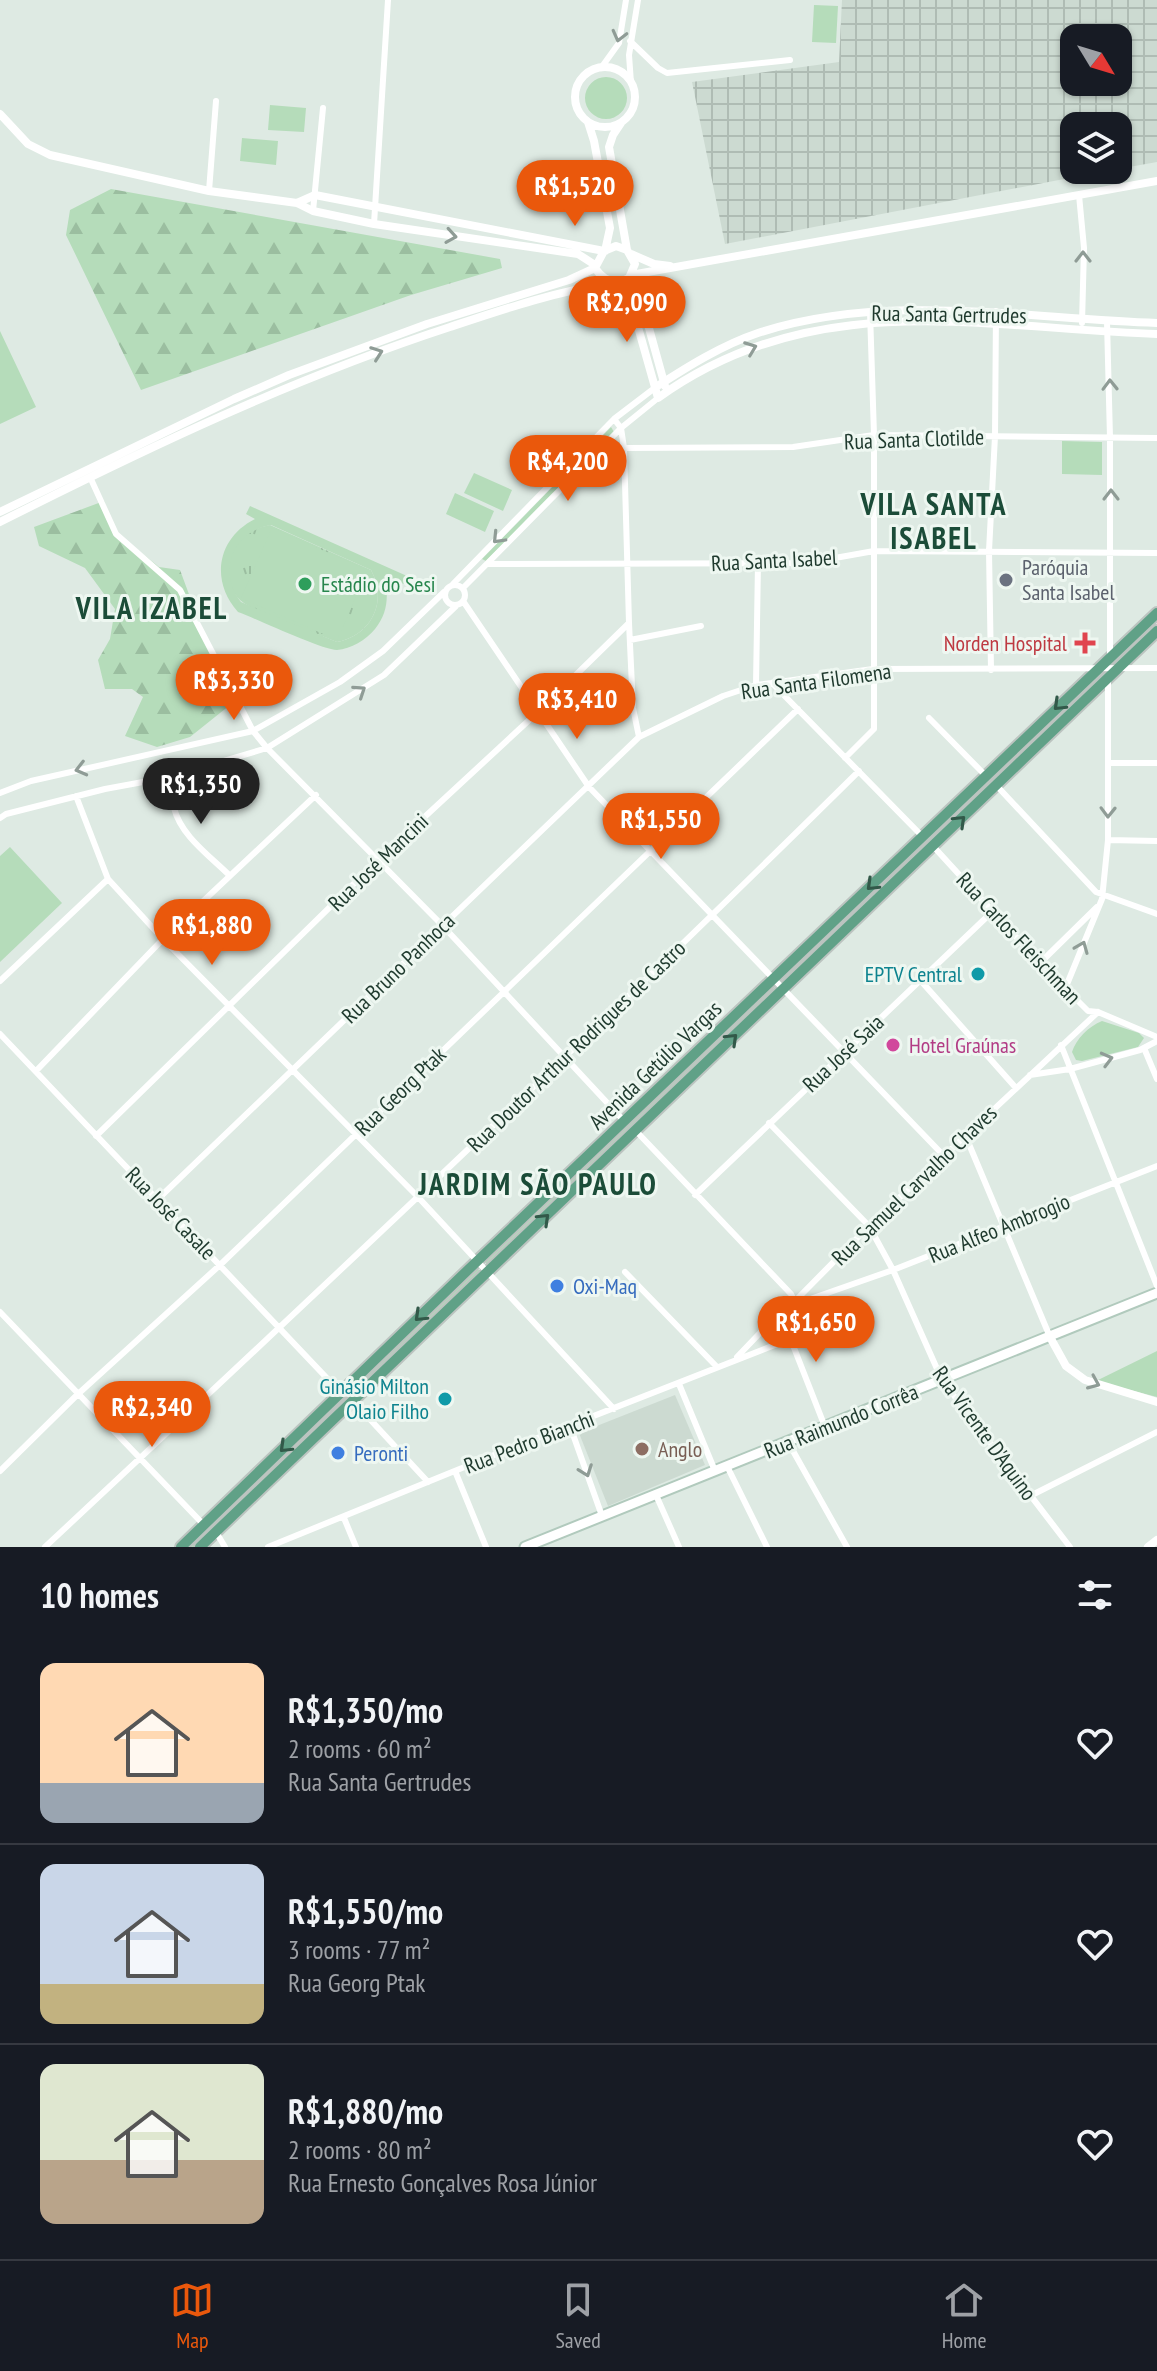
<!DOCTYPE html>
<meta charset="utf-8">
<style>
body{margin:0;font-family:"PT Sans Narrow",sans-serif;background:#20242c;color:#f1f3f6;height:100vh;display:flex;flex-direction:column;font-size:30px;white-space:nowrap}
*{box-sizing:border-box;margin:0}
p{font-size:26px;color:#9ea1a6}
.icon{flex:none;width:44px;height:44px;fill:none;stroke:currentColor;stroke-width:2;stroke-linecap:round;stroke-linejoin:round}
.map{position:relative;height:1547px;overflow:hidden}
.drawer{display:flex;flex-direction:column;background:#171b24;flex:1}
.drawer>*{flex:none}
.needle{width:52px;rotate:128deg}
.tools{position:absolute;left:1060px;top:24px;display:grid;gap:16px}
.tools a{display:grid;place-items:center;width:72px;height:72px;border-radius:16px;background:#171b24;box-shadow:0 2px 6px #0004;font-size:40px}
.price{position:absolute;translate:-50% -68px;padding:0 18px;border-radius:28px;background:#ea580c;color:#fff;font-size:26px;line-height:52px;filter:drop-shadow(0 2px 4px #0008)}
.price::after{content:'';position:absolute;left:50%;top:48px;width:24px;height:18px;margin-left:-12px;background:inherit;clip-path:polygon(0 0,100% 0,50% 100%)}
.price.active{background:#222;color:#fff}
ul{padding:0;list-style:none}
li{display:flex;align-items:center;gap:24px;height:200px;padding:0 40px}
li+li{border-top:2px solid #363941}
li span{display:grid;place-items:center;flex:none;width:224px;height:160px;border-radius:16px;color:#555}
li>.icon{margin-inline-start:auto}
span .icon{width:96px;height:96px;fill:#fffc;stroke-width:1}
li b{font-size:34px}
h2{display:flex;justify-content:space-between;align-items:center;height:96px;padding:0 40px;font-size:34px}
.menu{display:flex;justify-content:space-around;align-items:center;height:112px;border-top:2px solid #363941;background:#171b24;font-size:22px;color:#9ea1a6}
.menu a{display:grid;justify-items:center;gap:4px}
.menu .active{color:#ea580c}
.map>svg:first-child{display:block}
.built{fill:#ccdad1}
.industrial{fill:url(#industrial-grid);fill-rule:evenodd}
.grass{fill:url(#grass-tufts)}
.forest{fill:url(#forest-firs)}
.park{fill:#b5dcba;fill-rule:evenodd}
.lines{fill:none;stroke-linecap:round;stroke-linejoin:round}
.secondary-casing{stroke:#b1cabd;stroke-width:13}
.primary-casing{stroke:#bcc4c0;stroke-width:14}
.minor{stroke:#fff;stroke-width:6}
.tertiary{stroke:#fff;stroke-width:8}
.secondary{stroke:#fff;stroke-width:9}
.primary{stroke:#60a187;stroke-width:10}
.oneway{stroke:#8f9c96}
.oneway2{stroke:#325949}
.worship-dot{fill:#6b7280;stroke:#eef7f1;stroke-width:3}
.leisure-dot{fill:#2e9e5b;stroke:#eef7f1;stroke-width:3}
.health-dot{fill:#e0444e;stroke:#eef7f1;stroke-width:3}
.culture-dot{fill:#0f9aa8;stroke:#eef7f1;stroke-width:3}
.hotel-dot{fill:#d1479c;stroke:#eef7f1;stroke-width:3}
.shop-dot{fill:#3f7fe0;stroke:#eef7f1;stroke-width:3}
.education-dot{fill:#8d6e63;stroke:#eef7f1;stroke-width:3}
.labels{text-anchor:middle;stroke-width:6;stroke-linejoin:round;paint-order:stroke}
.street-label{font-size:22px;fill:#1f3a2e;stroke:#eef7f1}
.worship-label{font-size:22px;fill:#5b616d;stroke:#eef7f1;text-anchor:start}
.leisure-label{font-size:22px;fill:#27864d;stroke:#eef7f1;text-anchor:start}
.health-label{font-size:22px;fill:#be3a42;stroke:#eef7f1;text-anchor:end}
.culture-label{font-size:22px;fill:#0d838f;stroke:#eef7f1;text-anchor:end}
.hotel-label{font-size:22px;fill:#b23c85;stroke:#eef7f1;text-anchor:start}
.shop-label{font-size:22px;fill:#366cbe;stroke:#eef7f1;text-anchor:start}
.education-label{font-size:22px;fill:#785e54;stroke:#eef7f1;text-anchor:start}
.district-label{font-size:30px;font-weight:bold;letter-spacing:2px;fill:#1b4c38;stroke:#eef7f1}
</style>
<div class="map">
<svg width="1157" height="1547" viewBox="0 0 1157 1547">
<defs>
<pattern id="industrial-grid" width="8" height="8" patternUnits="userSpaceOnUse" patternTransform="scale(2)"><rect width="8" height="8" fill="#ccdad1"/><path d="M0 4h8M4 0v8" fill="none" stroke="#afbcb4"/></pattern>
<pattern id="grass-tufts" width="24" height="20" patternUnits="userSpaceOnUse" patternTransform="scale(2)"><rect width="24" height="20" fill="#b5dcba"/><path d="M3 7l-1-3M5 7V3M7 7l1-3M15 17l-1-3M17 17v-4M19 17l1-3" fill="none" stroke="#9bbea0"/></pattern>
<pattern id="forest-firs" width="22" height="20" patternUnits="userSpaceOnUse" patternTransform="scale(2)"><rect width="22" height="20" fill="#b5dcba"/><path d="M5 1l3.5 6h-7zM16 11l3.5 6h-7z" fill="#9bbea0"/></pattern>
</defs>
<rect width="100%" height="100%" fill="#deeae3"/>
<!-- built -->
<path class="built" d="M675,1395L705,1465L608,1506L579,1433Z"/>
<!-- industrial -->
<path class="industrial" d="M842,0H1157V162L1118,169V126H1074V170H1111L725,244L692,82L839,62ZM1074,38H1118V82H1074Z"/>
<!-- grass -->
<path class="grass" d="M270,525L371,570C388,601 372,635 337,642C318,634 251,611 240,600C228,589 226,568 232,553C239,537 253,528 270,525Z"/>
<!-- forest -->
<path class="forest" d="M111,189L500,259L502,268L411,295L141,390L66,235L70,210Z
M104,501L116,532L159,567L180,570L230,705L190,737L157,747L125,736L143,697L132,689H105L98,660L110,639L115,609L85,568L39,546L34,527Z"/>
<!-- park -->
<path class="park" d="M814,5L838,6L836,43L812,42Z
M585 98a21 21 0 1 1 42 0a21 21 0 1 1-42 0Z
M270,105L306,108L304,132L268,130Z
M242,138L278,141L276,165L240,161Z
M0,331L36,407L0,424Z
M611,427L614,432L486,561L482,559Z
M1062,441L1102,442V475L1062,474Z
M474,473L512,490L503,511L464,493Z
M455,493L494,511L485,532L446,514Z
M250,506L407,576L404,584L384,576C389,595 388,613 375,629C366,640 351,649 337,650C322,650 257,619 238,612C210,581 217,538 255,519L246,514ZM271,525L371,570C388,601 372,635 337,642L241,602C217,572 232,532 271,525Z
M272,528L368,570L337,640L241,598Z
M1098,678H1101L785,982L783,981L785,976Z
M10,847L62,903L0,962V856Z
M772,988L775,991L486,1264V1262Z
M1102,1021L1139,1033L1144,1038L1138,1047L1082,1061L1076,1060L1072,1052C1076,1039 1089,1026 1102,1021Z
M477,1270H480L479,1274L193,1547H185Z
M1157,1351V1397L1096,1381Z"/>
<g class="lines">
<defs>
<path id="secondary" d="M525,1547L1157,1293"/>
<path id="primary" d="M181,1547L470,1268L1157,613
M200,1547L1157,631"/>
</defs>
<!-- secondary casing -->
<use href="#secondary" class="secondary-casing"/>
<!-- primary casing -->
<use href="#primary" class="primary-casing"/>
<!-- minor -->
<path class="minor" d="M630,41L658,68L667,73L790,60
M601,68L619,43L626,0
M631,83L629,55L638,0
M209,191L216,101
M1079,195L1084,248L1082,323
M313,211L323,108
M374,224L388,0
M1107,322L1110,438V658
M614,419L621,428L624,448L629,623L633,708L639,737
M624,448L793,447L874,435L1157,438
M90,477L116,534L180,590L253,731L267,748L442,925L625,1122
M487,564L807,563L874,551L1157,553
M453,584L614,419L656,387
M445 595a10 10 0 1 1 20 0a10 10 0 1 1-20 0Z
M463,588L621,428L658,398
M463,601L589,787L945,1157
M630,640L701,626
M991,670L989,551L995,436L996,311
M772,683L922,836
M756,685L758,563
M929,718L985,775
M845,758L874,729V435L870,312
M1109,763H1157
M170,777C172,787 171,798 174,808C181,836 210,856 230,876
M996,785L1096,892L1157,914
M0,793L31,781L253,731L340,682L383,651L444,592
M76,796L108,879L163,939L418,1197L614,1409
M0,818L6,814L105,789L170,777L267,748L384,675L456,606
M1108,840L1157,841
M933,846L1040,963L1088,1011L1098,1012L1157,1037
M1040,963L1097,907
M0,981L108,879
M921,981L1016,1088
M1065,989L1102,899L1108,840V677
M0,1034L341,1393
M1061,1045L1157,1286
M1144,1048L1157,1079
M36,1071L163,939L316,795
M1030,1075L1070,1069L1140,1050L1157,1041
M769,1123L869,1226L893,1270L942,1380L1070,1547
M636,1131L791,1294L796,1304L893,1270L1157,1166
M96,1136L377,861L539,711L629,623
M966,1137L1050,1337
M695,1195L993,911
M158,1199L639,737L723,696L756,685L873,669L1157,668
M625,1272L717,1367
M0,1312L204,1525
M780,1312L825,1427
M737,1357L780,1312L796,1304L798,1298L869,1226L1098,1012
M679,1384L715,1471
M353,1401L428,1482
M570,1426L602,1516
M788,1442L847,1547
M727,1466L767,1547
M0,1471L77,1395L220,1265L798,709
M455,1471L486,1547
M656,1495L679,1547
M1030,1496L1157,1432
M344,1518L356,1547
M216,1532L225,1547
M45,1547C319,1291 592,1035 859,771
M268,1547L489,1457L790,1339"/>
<!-- tertiary -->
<path class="tertiary" d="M575 97a30 30 0 1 1 60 0a30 30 0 1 1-60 0Z
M0,114L28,144L50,155L209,191L297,203L313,211L374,224L578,254L595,265
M588,122L594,141L610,228L605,251
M621,123L613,135L609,147L627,250
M297,203L315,195L604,251
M616,246L627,250L635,264L629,278C615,286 604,281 595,268L604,251Z
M631,254L654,264L670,266
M631,275L1157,181
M630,276L639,292L665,386
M625,281L658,398C813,286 981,328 1157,334
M656,387C687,367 722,345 758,333C888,291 1024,319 1157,323
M0,512L234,399L289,375L427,324L569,280L595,268
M0,522C147,448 294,378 450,327C504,309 557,291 613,283
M1050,1337L1066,1366L1085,1380L1157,1402
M1148,1547L1157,1540"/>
<!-- secondary -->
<use href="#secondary" class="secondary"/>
<!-- primary -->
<use href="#primary" class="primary"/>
</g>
<!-- one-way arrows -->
<defs><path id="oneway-chevron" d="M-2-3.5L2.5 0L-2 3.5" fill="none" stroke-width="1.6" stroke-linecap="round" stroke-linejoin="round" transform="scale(2)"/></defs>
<g class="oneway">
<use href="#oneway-chevron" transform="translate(619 36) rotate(104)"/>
<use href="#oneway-chevron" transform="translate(451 236) rotate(9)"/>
<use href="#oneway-chevron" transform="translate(1083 257) rotate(-90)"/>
<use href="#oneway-chevron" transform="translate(751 348) rotate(-21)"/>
<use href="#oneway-chevron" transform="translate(377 353) rotate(-20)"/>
<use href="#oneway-chevron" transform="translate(1110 385) rotate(-91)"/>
<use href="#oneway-chevron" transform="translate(1111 495) rotate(-90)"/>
<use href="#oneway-chevron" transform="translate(498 538) rotate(134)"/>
<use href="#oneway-chevron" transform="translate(360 691) rotate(-34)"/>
<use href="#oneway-chevron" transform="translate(81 769) rotate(166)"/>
<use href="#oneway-chevron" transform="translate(1108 812) rotate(91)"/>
<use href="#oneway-chevron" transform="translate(1082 947) rotate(-68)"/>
<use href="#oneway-chevron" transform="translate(1107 1059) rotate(-15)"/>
<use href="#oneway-chevron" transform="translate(1094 1383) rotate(23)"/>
<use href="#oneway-chevron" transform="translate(586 1471) rotate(70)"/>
</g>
<g class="oneway2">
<use href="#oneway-chevron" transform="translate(1059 705) rotate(136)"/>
<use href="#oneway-chevron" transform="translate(960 821) rotate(-44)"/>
<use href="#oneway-chevron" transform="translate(872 885) rotate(136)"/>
<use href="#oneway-chevron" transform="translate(732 1039) rotate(-44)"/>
<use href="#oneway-chevron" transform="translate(544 1219) rotate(-44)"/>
<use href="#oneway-chevron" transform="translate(420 1316) rotate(136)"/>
<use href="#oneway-chevron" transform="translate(285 1447) rotate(136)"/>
</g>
<!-- markers -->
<circle class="worship-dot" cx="1006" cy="580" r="8"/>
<circle class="leisure-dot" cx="305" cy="584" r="8"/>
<path class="health-dot" d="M1081 631h8v8h8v8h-8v8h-8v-8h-8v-8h8z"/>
<g class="culture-dot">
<circle cx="978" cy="974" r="8"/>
<circle cx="445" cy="1399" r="8"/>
</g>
<circle class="hotel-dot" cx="893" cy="1045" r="8"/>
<g class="shop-dot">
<circle cx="557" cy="1286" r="8"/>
<circle cx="338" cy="1453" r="8"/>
</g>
<circle class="education-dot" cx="642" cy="1449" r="8"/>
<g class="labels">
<!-- street labels -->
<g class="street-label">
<text transform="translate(949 314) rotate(1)" y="8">Rua Santa Gertrudes</text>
<text transform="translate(914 439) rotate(-2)" y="8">Rua Santa Clotilde</text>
<text transform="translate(774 560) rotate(-3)" y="8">Rua Santa Isabel</text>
<text transform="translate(816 681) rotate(-8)" y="8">Rua Santa Filomena</text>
<text transform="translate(378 862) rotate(-44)" y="8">Rua José Mancini</text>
<text transform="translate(1019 938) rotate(47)" y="8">Rua Carlos Fleischman</text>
<text transform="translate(398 968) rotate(-44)" y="8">Rua Bruno Panhoca</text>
<text transform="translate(576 1046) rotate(-44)" y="8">Rua Doutor Arthur Rodrigues de Castro</text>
<text transform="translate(843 1053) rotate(-43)" y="8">Rua José Saia</text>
<text transform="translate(655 1065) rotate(-44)" y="8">Avenida Getúlio Vargas</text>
<text transform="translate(400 1091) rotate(-44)" y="8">Rua Georg Ptak</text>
<text transform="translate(914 1185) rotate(-44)" y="8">Rua Samuel Carvalho Chaves</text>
<text transform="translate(171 1213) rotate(46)" y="8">Rua José Casale</text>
<text transform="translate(999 1228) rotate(-22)" y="8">Rua Alfeo Ambrogio</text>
<text transform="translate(841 1421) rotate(-22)" y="8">Rua Raimundo Corrêa</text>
<text transform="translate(985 1433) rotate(54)" y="8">Rua Vicente D'Aquino</text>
<text transform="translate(529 1442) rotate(-21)" y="8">Rua Pedro Bianchi</text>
</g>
<!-- worship labels -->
<g class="worship-label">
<text x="1022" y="575">Paróquia<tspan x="1022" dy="25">Santa Isabel</tspan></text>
</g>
<!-- leisure labels -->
<g class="leisure-label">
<text x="321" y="592">Estádio do Sesi</text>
</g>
<!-- health labels -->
<g class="health-label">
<text x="1067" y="651">Norden Hospital</text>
</g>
<!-- culture labels -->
<g class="culture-label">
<text x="962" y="982">EPTV Central</text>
<text x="429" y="1394">Ginásio Milton<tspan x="429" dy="25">Olaio Filho</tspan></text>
</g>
<!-- hotel labels -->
<g class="hotel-label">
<text x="909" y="1053">Hotel Graúnas</text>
</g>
<!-- shop labels -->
<g class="shop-label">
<text x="573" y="1294">Oxi-Maq</text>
<text x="354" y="1461">Peronti</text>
</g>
<!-- education labels -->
<g class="education-label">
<text x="658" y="1457">Anglo</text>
</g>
<!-- district labels -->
<g class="district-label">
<text x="934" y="515">VILA SANTA<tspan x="934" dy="34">ISABEL</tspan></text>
<text x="152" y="619">VILA IZABEL</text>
<text x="538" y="1195">JARDIM SÃO PAULO</text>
</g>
</g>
</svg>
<div class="tools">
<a><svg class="needle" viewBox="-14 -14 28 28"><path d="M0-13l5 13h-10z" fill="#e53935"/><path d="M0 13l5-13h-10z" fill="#9ea1a6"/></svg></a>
<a><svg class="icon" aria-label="layers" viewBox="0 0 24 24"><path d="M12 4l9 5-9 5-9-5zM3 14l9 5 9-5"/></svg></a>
</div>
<b class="price" style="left:575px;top:228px">R$1,520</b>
<b class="price" style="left:627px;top:344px">R$2,090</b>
<b class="price" style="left:568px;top:503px">R$4,200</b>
<b class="price" style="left:234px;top:722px">R$3,330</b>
<b class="price" style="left:577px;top:741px">R$3,410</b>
<b class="price active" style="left:201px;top:826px">R$1,350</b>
<b class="price" style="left:661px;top:861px">R$1,550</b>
<b class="price" style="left:212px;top:967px">R$1,880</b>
<b class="price" style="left:816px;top:1364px">R$1,650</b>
<b class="price" style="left:152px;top:1449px">R$2,340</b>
</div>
<section class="drawer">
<h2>10 homes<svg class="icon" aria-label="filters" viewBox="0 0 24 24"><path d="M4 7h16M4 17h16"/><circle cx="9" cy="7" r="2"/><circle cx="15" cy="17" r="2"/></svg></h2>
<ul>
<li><span style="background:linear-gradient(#ffd9b3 75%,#9aa5b1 0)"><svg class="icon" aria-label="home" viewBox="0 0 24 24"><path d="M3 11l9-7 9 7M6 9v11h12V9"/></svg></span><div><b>R$1,350/mo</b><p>2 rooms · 60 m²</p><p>Rua Santa Gertrudes</p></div><svg class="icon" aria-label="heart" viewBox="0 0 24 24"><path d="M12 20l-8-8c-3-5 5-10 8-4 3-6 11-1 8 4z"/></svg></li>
<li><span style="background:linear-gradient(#c9d6e8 75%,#c2b280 0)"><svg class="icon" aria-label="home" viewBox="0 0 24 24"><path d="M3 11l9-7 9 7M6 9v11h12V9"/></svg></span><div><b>R$1,550/mo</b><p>3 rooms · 77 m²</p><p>Rua Georg Ptak</p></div><svg class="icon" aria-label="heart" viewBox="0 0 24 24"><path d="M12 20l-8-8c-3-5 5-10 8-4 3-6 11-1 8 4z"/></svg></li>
<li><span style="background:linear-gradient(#dfe7d0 60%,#b9a48a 0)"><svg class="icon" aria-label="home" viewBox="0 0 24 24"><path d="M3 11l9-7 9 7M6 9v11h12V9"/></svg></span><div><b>R$1,880/mo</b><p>2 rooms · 80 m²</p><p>Rua Ernesto Gonçalves Rosa Júnior</p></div><svg class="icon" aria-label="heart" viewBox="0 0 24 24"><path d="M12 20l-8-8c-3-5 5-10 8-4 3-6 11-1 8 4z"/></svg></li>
</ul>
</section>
<nav class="menu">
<a class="active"><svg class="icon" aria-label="map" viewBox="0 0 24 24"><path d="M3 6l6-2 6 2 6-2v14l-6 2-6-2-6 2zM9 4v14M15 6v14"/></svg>Map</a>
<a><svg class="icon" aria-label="saved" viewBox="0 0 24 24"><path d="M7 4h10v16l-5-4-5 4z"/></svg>Saved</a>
<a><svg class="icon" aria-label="home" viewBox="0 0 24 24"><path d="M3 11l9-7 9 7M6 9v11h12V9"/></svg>Home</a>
</nav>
